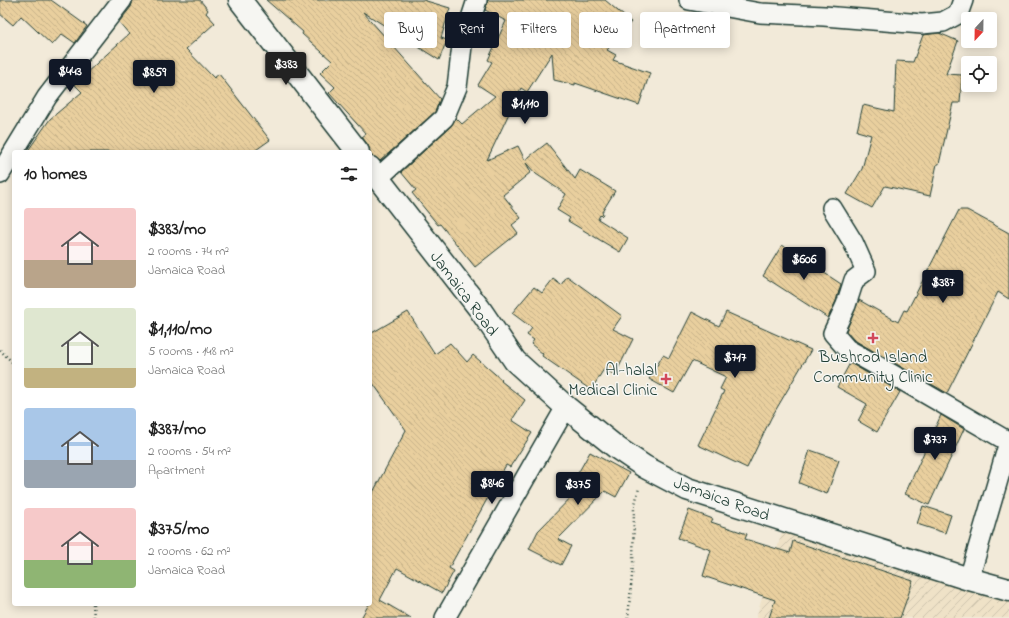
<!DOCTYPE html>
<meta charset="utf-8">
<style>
body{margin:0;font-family:"Indie Flower",sans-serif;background:#f2f2f2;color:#222;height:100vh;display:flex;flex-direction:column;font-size:15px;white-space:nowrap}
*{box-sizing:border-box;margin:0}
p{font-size:13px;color:#767676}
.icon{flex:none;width:22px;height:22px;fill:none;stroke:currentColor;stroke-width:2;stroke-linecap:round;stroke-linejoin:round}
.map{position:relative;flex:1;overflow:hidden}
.panel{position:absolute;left:12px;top:150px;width:360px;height:456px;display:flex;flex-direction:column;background:#fff;border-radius:4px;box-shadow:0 2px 10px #0003}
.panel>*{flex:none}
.hud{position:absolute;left:384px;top:12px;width:380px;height:36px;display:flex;gap:8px}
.needle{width:26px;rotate:202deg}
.buttons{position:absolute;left:961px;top:12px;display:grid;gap:8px}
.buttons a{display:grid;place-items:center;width:36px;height:36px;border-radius:4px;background:#fff;box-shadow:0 2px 10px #0003;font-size:20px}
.price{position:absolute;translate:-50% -34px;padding:0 9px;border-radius:4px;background:#111827;color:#fff;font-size:13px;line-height:26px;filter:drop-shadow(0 1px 2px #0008)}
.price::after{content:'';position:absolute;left:50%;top:24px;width:12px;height:9px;margin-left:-6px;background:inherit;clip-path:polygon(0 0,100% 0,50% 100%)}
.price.active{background:#222;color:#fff}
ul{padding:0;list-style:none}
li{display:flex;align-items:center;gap:12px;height:100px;padding:0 12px}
li span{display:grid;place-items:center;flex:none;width:112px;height:80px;border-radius:4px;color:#555}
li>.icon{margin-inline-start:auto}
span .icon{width:48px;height:48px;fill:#fffc;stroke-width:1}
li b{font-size:17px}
h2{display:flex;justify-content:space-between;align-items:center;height:48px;padding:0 12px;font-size:17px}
.chip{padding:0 14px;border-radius:4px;background:#fff;box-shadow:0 2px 10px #0003;font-size:14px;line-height:36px}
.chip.active{background:#111827;color:#fff}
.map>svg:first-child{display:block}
.industrial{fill:url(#industrial-furrows)}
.building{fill:url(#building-back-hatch);stroke:#1f3d34}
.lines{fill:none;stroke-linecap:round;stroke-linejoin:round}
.street-casing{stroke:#1f3d34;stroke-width:22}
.secondary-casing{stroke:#1f3d34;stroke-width:25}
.path{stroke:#1f3d34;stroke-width:2.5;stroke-dasharray:1 3;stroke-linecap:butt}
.street{stroke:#f6f6f2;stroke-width:19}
.secondary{stroke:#f6f6f2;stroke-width:22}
.poi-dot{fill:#d1495b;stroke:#f6f6f2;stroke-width:1.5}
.labels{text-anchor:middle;stroke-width:3;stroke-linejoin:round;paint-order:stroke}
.street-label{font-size:17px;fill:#1f3d34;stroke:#f6f6f2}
.poi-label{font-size:17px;fill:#1f3d34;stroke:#f6f6f2}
</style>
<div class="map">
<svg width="1009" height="618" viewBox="0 0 1009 618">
<defs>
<pattern id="industrial-furrows" width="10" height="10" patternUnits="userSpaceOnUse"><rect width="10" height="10" fill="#efe2c7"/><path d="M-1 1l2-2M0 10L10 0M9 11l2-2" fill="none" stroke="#ccc3ac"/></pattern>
<pattern id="building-back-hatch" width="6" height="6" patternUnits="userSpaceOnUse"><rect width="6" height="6" fill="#e9cf9e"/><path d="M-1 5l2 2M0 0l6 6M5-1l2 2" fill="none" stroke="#c7b389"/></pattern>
</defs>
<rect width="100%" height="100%" fill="#f2ead9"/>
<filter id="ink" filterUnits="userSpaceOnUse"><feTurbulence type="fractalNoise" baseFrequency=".025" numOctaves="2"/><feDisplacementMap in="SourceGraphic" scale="8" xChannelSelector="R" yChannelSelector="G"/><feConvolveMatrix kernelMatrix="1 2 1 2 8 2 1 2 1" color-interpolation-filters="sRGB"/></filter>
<g filter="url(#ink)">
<!-- industrial -->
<path class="industrial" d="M783,529L1009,601V618H756Z"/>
<!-- building -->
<path class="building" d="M0,0H51L87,26L75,43L62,34L52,45L21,16L13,25L0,14Z
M133,0H200L208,10L206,13L215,23L186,49L214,78L219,74L270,140L253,152H27L50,119L82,92L74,84L129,34L119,22L131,7Z
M266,0H423L450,8L441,38L447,40L439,60L363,12L440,99L435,112L380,161L375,157L371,156L368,145L362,137L366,134L329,93L335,87L320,73L332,61L302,34L303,32Z
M488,0H605L631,22L607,50L616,55L613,60L650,73L639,105L575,83V85L554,80L552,53L527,92L521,88L487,160L518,146L525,160L547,143L575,179L580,170L615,191L602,212L603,214L601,216L600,215L598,219L628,238L620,252L568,221L570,218L557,210L566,194L536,174L526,163L531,172L503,195L521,218L512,225L518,233L475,267L440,224L438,225L412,193L416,190L401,172L451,126L456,118L462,124L495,96L478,85L492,62L488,60L506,21L485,10Z
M939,33L958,41L946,74L962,75L960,103H953L939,164H937L930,196L885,186L872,208L847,194L862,169L871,135L857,131L863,105L894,112L896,61L913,62L923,35Z
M959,210H967L1009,233V299L998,292L947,393L854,340L846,331L859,300L898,322L904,310L907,311Z
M782,245L841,284L836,301L828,318L763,276Z
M567,276L622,316L613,329L633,339L615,375L604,369L591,390L542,356L543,354L531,344L534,340L527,335L532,328L512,313L534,287L542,293L553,279L561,285Z
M408,312L435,354L450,343L467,362L473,355L502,380L501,381L525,400L512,420L532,433L510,467L506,465L449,568L454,571L442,593L397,568L380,600L411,618H361L369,604H370V498L406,430L370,379V334Z
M692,312L719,326L726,312L811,350L771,418L747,468L698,445L724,391L720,389L726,377L692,361L674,393L649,379L663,355L669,358Z
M850,363L900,392L877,432L858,421L867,404L837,387Z
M941,415L964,429L929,505L905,494Z
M810,450L839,460L827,494L799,483Z
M590,452L629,473L616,497L605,491L558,539L571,546L561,565L529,549L538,531L587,481L577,475Z
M923,506L951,515L945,533L917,524Z
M689,510L713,519L711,522L747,534L745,539L790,553L793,541L913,581L900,618H769L775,600L703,576L711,550L678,538Z"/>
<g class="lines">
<defs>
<path id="street" d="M689,0L760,13L824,16L922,24L943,22L958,14L963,0
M0,174L47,97L122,0
M378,178L444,118L457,87L462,46L477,0
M832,208L853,242L866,271L854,280L846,305L833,333L847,349L876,365L1009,442
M969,579L1009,442
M445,618L566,407"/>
<path id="secondary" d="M240,0L358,152
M370,168L479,308L515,361L566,407L617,448L645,467L687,489L969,579L1009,590"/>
</defs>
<!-- street casing -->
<use href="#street" class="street-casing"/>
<!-- secondary casing -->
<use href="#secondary" class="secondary-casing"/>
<!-- path -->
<path class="path" d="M0,350L14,364
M93,604L94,618
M628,618L633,565L634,508L639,488"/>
<!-- street -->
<use href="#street" class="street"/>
<!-- secondary -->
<use href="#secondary" class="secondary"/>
</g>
</g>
<!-- markers -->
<g class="poi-dot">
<path d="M871 332h4v4h4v4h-4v4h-4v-4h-4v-4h4z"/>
<path d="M664 373h4v4h4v4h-4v4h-4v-4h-4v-4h4z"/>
</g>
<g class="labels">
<!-- street labels -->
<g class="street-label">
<text transform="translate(465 293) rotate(53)" y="6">Jamaica Road</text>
<text transform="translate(722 498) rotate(20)" y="6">Jamaica Road</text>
</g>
<!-- poi labels -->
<g class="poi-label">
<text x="873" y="362">Bushrod Island<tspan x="873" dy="20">Community Clinic</tspan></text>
<text x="657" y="375" text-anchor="end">Al-halal<tspan x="657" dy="20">Medical Clinic</tspan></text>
</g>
</g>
</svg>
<div class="buttons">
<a><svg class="needle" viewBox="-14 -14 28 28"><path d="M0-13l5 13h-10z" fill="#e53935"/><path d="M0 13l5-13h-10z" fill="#767676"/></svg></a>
<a><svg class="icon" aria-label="locate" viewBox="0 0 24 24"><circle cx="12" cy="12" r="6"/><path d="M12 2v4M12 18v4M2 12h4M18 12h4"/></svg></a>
</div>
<b class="price active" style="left:286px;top:86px">$383</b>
<b class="price" style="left:70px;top:93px">$443</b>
<b class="price" style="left:154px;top:94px">$859</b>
<b class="price" style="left:525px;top:125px">$1,110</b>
<b class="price" style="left:804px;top:281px">$606</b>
<b class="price" style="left:943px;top:304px">$387</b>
<b class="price" style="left:735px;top:379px">$717</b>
<b class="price" style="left:935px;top:461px">$737</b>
<b class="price" style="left:492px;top:505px">$846</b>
<b class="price" style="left:578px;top:506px">$375</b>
<div class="hud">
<a class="chip">Buy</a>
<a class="chip active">Rent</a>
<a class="chip">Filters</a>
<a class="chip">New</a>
<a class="chip">Apartment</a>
</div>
<section class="panel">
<h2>10 homes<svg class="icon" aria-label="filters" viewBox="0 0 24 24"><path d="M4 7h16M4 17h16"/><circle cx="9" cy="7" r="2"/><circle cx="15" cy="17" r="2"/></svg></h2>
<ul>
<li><span style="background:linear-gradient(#f6c9c9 65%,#b9a48a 0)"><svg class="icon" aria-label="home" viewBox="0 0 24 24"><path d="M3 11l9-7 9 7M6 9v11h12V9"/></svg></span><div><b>$383/mo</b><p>2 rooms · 74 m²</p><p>Jamaica Road</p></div></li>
<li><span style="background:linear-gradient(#dfe7d0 75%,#c2b280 0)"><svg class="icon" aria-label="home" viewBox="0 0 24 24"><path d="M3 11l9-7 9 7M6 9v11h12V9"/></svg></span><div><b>$1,110/mo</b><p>5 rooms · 148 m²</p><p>Jamaica Road</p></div></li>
<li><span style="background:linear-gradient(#a9c7e8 65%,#9aa5b1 0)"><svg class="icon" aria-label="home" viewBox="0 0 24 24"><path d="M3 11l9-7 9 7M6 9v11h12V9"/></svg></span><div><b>$387/mo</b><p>2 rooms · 54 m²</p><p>Apartment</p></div></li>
<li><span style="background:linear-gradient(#f6c9c9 65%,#8fb573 0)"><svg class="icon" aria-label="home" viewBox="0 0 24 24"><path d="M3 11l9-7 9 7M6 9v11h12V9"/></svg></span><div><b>$375/mo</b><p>2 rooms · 62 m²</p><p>Jamaica Road</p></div></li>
</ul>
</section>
</div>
